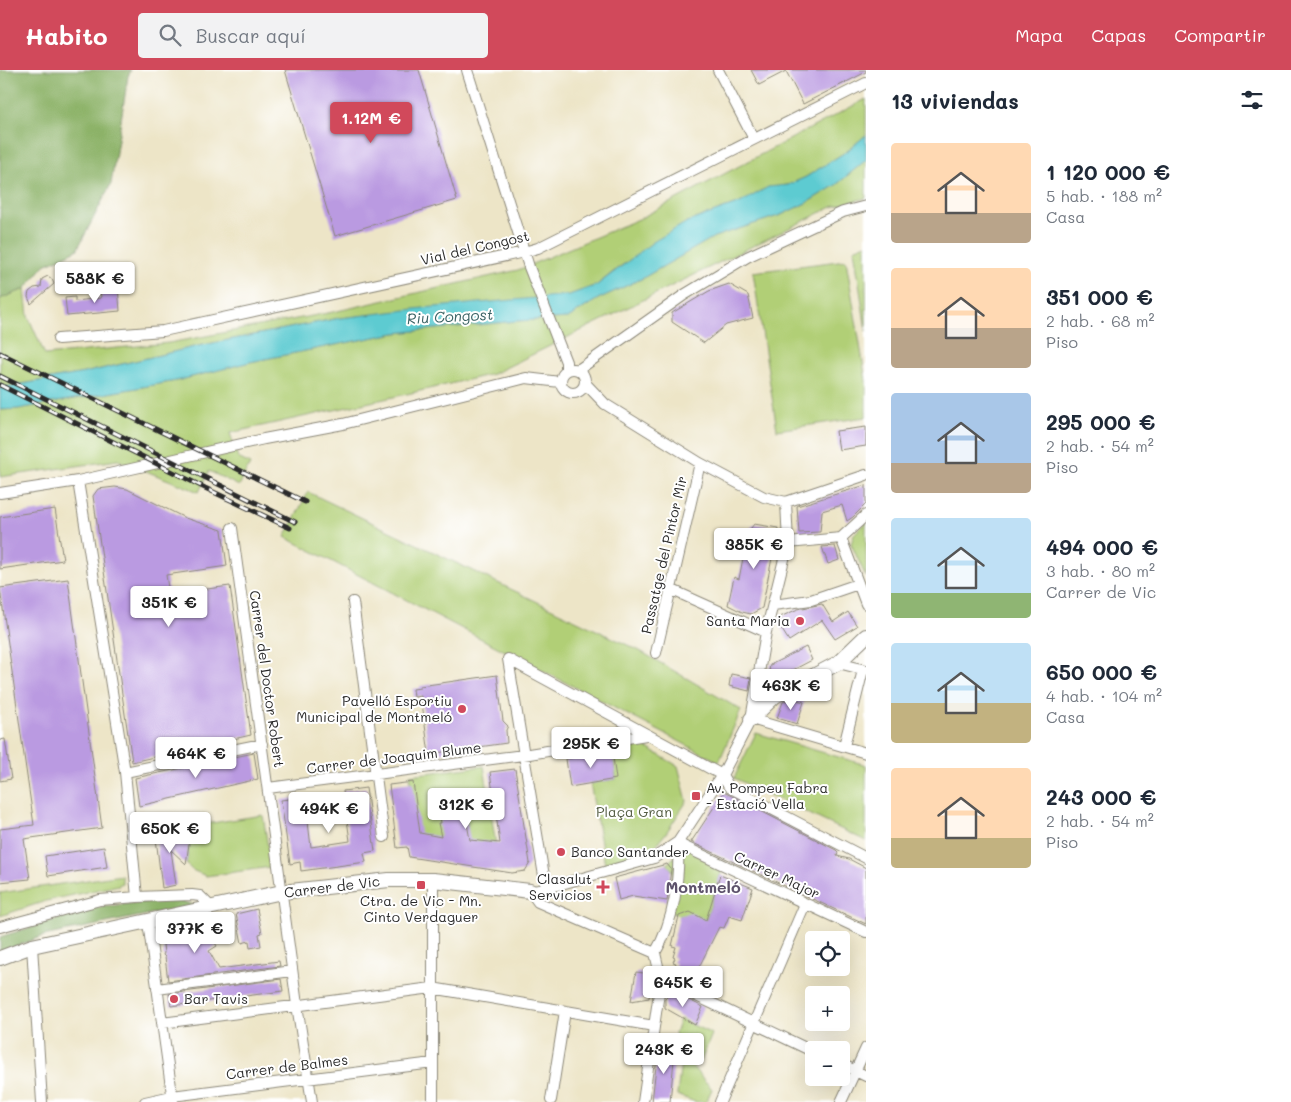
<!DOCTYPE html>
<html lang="es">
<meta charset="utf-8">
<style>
body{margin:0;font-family:Mali,sans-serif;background:#f2f2f3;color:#1f2937;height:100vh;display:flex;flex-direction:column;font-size:19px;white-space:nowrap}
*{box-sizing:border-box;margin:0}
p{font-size:16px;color:#747a83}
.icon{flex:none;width:28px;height:28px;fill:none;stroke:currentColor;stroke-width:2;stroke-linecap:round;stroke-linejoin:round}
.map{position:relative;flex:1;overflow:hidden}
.side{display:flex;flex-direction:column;background:#fff;width:425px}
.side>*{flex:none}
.buttons{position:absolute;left:805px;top:861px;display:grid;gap:10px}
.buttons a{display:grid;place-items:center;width:45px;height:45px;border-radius:5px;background:#fff;box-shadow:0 5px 20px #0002;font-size:25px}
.price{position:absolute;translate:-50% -42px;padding:0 11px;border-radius:5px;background:#fff;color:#222;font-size:16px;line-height:32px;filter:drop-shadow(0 1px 2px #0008)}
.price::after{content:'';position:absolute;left:50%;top:30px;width:15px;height:11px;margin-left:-8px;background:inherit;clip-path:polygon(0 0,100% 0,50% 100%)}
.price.active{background:#d1495b;color:#fff}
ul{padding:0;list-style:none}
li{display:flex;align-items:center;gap:15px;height:125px;padding:0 25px}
li span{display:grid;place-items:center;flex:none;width:140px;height:100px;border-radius:5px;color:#555}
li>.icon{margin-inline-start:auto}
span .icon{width:60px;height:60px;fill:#fffc;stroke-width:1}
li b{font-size:21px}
h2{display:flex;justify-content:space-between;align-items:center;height:60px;padding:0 25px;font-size:21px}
header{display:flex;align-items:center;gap:30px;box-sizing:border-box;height:70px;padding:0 25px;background:#d1495b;color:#fff}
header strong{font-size:24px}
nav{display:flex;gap:28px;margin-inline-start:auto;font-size:18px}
.search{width:350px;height:45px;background:#f2f2f3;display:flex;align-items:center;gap:12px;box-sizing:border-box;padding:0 18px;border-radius:5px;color:#747a83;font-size:19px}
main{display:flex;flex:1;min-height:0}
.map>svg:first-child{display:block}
.green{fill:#b1cf76;stroke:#6e7d50}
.forest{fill:#8cb267;stroke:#5c6e49}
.water{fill:#5dcbd1;stroke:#447b7e}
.building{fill:#ba9ae1}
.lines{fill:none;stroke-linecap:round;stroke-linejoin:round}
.street-casing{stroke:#8c8879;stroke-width:12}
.secondary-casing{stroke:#8c8879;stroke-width:16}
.street{stroke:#fff;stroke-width:10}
.secondary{stroke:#fff;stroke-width:14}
.rail-casing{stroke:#2b2b2b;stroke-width:5}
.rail{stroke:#fff;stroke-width:3;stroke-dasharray:9;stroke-linecap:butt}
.poi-dot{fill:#d1495b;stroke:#fff;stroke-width:2}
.labels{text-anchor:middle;stroke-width:4;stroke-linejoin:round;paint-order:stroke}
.street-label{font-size:14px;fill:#2b2b2b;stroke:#fff}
.poi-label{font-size:14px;fill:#2b2b2b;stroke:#fff;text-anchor:end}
.park-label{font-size:14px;fill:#535c42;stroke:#fff}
.water-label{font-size:15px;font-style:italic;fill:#3c6365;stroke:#fff}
.quarter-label{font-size:16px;font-weight:bold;fill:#5d526b;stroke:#fff}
</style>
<header>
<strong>Habito</strong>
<div class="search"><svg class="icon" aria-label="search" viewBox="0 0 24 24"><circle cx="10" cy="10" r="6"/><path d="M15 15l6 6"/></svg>Buscar aquí</div>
<nav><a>Mapa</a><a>Capas</a><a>Compartir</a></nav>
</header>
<main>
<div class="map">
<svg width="866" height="1032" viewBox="0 0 866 1032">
<rect width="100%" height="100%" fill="#fff"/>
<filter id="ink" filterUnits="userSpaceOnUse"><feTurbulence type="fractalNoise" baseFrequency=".02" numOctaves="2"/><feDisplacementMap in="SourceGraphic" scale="10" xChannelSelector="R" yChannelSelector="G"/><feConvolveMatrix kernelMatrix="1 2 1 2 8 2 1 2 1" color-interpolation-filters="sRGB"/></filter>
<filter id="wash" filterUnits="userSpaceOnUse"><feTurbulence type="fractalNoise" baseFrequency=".0096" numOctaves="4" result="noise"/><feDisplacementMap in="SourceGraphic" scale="20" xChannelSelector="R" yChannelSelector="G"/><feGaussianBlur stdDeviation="1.12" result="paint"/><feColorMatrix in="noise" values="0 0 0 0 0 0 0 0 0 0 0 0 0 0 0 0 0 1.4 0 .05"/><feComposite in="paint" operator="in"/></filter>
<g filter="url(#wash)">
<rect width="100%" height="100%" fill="#ede5c7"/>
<!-- green -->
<path class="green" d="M866,29V65L847,81L806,107L788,115L768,118L740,133L687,152L618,198L597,215L569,225L558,227L340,248L198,276L84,303L0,318V229L25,219L28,246L45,285L169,273L333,242L518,200L639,149Z
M866,90V128L832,137L493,304L407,324L230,363L238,388L250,394L239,416L209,401L199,422L118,390L0,407V340L18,339L176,311L250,292L395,263L517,251L568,248L598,229L643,208L714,167L781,145L808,132L836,115Z
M866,174V261L854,179Z
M846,190L866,311V347L777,360L753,202Z
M308,422L640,581L741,640L719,692L285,467Z
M866,452V507L851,474L854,464Z
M756,663L866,695V771L734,708Z
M640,674L678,696L687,731L666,763L652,780L605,795L590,713L616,709L612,678Z
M484,696L496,776L418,764L410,705Z
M263,745L271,797L206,806L192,800L186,794L189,774L180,758Z
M686,775L724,794L706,850L666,842L674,803L667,794Z
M122,805V813L119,815L46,831L0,846V823Z
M680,949L712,964L701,991L675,964Z
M682,985L712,1019L706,1032H695L677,1025Z"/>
<!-- forest -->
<path class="forest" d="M0,0H131L128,6L111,114L77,180L45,195L25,219L0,229Z
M161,830L181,831L194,835L43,866L0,882V867L92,838Z"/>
<!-- water -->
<path class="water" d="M866,65V90L836,115L808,132L781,145L714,167L643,208L598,229L568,248L517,251L395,263L250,292L176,311L18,339L0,340V318L84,303L198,276L340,248L423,238L569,225L597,215L653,172L687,152L740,133L768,117L788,115L806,107L847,81Z"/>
<g id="blocks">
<!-- building -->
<path class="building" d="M285,0H419L457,130L335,166Z
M751,0H866V2L803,34L786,1L759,15Z
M48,206L52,209L54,214L31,234L28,227L29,222L34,218L41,217L42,209Z
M729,214L748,225L753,248L726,255L704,273L672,252V243L709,221Z
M118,217L120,241L67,246L65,228L75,227V231L101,228L100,219Z
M866,357V376L839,380L836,361Z
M866,415V434L853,447L847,451L842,435L822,441L820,462L799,463L797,436Z
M115,417L127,419L185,448L222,460L227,496L166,505L169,524L230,516L251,665L132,692L93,426L98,419Z
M55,439L63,490L0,499V447Z
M754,454L778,458L762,538L751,544L742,542L728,535L734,507L739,509L748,462Z
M835,476L839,490L828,494L822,477Z
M68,509L102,758L24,769L30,809L0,812V759L34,755L0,518Z
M822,534L833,552L848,542L857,556L835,569L822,550L789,571L779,555L780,547L798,539Z
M806,577L812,590L774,610L768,608L770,595Z
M731,604L751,608L749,621L729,616Z
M497,605L503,651L508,656L506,660L507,673L429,684L421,626L414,627L413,619L420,618V616Z
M791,628L804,632L797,654L777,648L783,632Z
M5,669L11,709L0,711V670Z
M612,680L616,709L570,717L566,689Z
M254,683L258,709L139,736L135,708Z
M515,699L530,793L525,801L512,803L409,787L407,777L397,778L389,715L413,712L420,763L441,767L438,753H441L440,747L465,742L470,770L500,773L490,702Z
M366,718L375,781L364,783L366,792L301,801L300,792L290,794L281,730L305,727L311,777L350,771L343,721Z
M724,722L836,780L838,782L837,786L849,789L866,798V854L691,772Z
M168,758L169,767L180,760L189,774L186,794L171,780L176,815L162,818L155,760Z
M104,777L107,797L48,806L45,786Z
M667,794L671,799L667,831L633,826L619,830L614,808Z
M720,805L753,818L742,850L729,846L724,858L719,857L690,915L681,910L685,903L674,898L676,893L673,892L675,888L673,887L676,877L672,876L679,846L690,842L706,850Z
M257,839L262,863L259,864L261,876L250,878L249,871L242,873L236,844Z
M192,852L201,868L209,863L217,876L209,881L219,899L279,891L280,896L168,911L165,887L163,885L164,883L161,858Z
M636,902L652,904L649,928L631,931Z
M281,909L283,921L171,936L169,924Z
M675,923L703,937L695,955L665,938V928L668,925Z
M658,978L675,979L670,1032H652Z"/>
</g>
</g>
<g filter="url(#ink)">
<use href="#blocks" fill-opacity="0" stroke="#8c8879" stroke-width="1"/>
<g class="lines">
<defs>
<path id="street" d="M467,0L529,197L566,292V301
M718,0L754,69
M58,269L163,261L524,182L538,178L866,13
M561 311a12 12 0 1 1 24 0a12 12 0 1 1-24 0Z
M578,300L684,225L747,187L843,142L866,136
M585,313L605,334L700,393L764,427L786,432
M78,411L125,702L137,827
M0,423L78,411L264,369L343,354L526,308L560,312
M786,432L866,405
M232,458L297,935L312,1032
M841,468L866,534
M788,473L841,468L866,445
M670,519L766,562
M353,532L384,767
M773,535L811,530L858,514
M656,583L700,393
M508,589L722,705L729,717L866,788
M508,589L546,818
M838,593L866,600
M751,649L866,683
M844,676L863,600
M125,702L262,674
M268,718L523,685L646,665
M678,772L683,776L866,862
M148,852L173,1031
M0,857L100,830L137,827L192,825L200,826L212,838
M32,876L42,1032
M655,883L538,832L530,821L540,820L654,788L678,772L722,705L751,649L766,562L788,473L786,432
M269,904L292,901
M241,908L264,905
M661,909L814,982
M213,912L236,909
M185,915L208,912
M157,919L180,916
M162,953L432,918L654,956
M841,994L866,1006
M551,1030L565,941
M145,1032L172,1026L433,993
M433,1032V810
M643,1032L661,909L655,883C674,852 680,808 678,772
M720,1032L805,834
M841,1032L866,978"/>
<path id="secondary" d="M751,649L775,626L838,593L866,566
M0,888L32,876L282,822L389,810H433L530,821"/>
</defs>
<!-- street casing -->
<use href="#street" class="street-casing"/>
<!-- secondary casing -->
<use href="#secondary" class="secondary-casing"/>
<!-- street -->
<use href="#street" class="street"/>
<!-- secondary -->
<use href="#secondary" class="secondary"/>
<defs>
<path id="rail" d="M0,283L305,432
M0,306L295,452
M0,315L205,418L290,458"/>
</defs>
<!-- rail casing -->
<use href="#rail" class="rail-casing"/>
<!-- rail -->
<use href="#rail" class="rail"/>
</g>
</g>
<!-- markers -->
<g class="poi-dot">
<circle cx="800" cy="551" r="5"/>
<circle cx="462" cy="639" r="5"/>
<rect x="691" y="721" width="10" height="10" rx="2.5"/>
<circle cx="561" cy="782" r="5"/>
<rect x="416" y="810" width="10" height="10" rx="2.5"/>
<path d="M600.5 809.5h5v5h5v5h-5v5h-5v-5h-5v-5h5z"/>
<circle cx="174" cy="929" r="5"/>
</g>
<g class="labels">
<!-- street labels -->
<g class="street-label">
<text transform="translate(475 178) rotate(-13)" y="5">Vial del Congost</text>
<text transform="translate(664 485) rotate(-77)" y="5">Passatge del Pintor Mir</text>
<text transform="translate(267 609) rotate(82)" y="5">Carrer del Doctor Robert</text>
<text transform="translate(394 688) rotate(-7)" y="5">Carrer de Joaquim Blume</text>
<text transform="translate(777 805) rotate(25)" y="5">Carrer Major</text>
<text transform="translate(332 817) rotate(-7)" y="5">Carrer de Vic</text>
<text transform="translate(287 997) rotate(-7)" y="5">Carrer de Balmes</text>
</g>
<!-- poi labels -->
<g class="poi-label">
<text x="790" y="556">Santa Maria</text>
<text x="452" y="636">Pavelló Esportiu<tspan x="452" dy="16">Municipal de Montmeló</tspan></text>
<text x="706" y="723" text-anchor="start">Av. Pompeu Fabra<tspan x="706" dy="16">- Estació Vella</tspan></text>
<text x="571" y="787" text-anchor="start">Banco Santander</text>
<text x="592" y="814">Clasalut<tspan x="592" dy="16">Servicios</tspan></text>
<text x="421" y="836" text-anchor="middle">Ctra. de Vic - Mn.<tspan x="421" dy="16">Cinto Verdaguer</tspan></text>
<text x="184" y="934" text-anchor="start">Bar Tavis</text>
</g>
<!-- park labels -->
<g class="park-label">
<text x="634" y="747">Plaça Gran</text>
</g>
<!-- water labels -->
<g class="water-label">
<text transform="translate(450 247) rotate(-3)" y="5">Riu Congost</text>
</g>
<!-- quarter labels -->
<g class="quarter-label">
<text x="703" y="823">Montmeló</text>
</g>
</g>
</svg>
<div class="buttons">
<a><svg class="icon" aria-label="locate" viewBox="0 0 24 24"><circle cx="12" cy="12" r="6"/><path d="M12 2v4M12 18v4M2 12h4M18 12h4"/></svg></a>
<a>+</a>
<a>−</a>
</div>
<b class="price active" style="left:371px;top:74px">1.12M €</b>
<b class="price" style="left:95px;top:234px">588K €</b>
<b class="price" style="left:754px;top:500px">385K €</b>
<b class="price" style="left:169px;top:558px">351K €</b>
<b class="price" style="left:791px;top:641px">463K €</b>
<b class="price" style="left:591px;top:699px">295K €</b>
<b class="price" style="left:196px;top:709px">464K €</b>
<b class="price" style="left:466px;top:760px">312K €</b>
<b class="price" style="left:329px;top:764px">494K €</b>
<b class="price" style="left:170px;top:784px">650K €</b>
<b class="price" style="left:195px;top:884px">377K €</b>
<b class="price" style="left:683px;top:938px">645K €</b>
<b class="price" style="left:664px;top:1005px">243K €</b>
</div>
<section class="side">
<h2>13 viviendas<svg class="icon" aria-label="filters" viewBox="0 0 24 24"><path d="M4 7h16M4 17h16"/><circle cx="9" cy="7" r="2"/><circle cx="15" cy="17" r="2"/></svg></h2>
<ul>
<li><span style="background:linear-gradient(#ffd9b3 70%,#b9a48a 0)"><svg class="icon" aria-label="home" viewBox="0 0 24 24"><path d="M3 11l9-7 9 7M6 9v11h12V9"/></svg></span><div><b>1 120 000 €</b><p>5 hab. · 188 m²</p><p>Casa</p></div></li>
<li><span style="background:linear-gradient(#ffd9b3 60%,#b9a48a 0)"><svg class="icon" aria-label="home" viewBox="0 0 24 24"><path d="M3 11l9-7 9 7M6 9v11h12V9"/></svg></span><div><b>351 000 €</b><p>2 hab. · 68 m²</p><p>Piso</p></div></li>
<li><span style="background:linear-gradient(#a9c7e8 70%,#b9a48a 0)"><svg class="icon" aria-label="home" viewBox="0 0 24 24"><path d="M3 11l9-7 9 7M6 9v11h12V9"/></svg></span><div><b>295 000 €</b><p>2 hab. · 54 m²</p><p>Piso</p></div></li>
<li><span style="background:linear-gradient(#bfe0f5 75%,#8fb573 0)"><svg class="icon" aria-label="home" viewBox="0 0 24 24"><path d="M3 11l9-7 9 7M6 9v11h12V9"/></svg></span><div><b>494 000 €</b><p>3 hab. · 80 m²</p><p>Carrer de Vic</p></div></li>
<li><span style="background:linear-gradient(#bfe0f5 60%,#c2b280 0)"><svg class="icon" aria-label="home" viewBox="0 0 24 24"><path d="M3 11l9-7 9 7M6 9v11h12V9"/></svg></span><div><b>650 000 €</b><p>4 hab. · 104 m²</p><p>Casa</p></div></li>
<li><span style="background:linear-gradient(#ffd9b3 70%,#c2b280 0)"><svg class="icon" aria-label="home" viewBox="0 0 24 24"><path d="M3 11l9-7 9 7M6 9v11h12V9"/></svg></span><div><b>243 000 €</b><p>2 hab. · 54 m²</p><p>Piso</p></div></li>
</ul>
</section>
</main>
